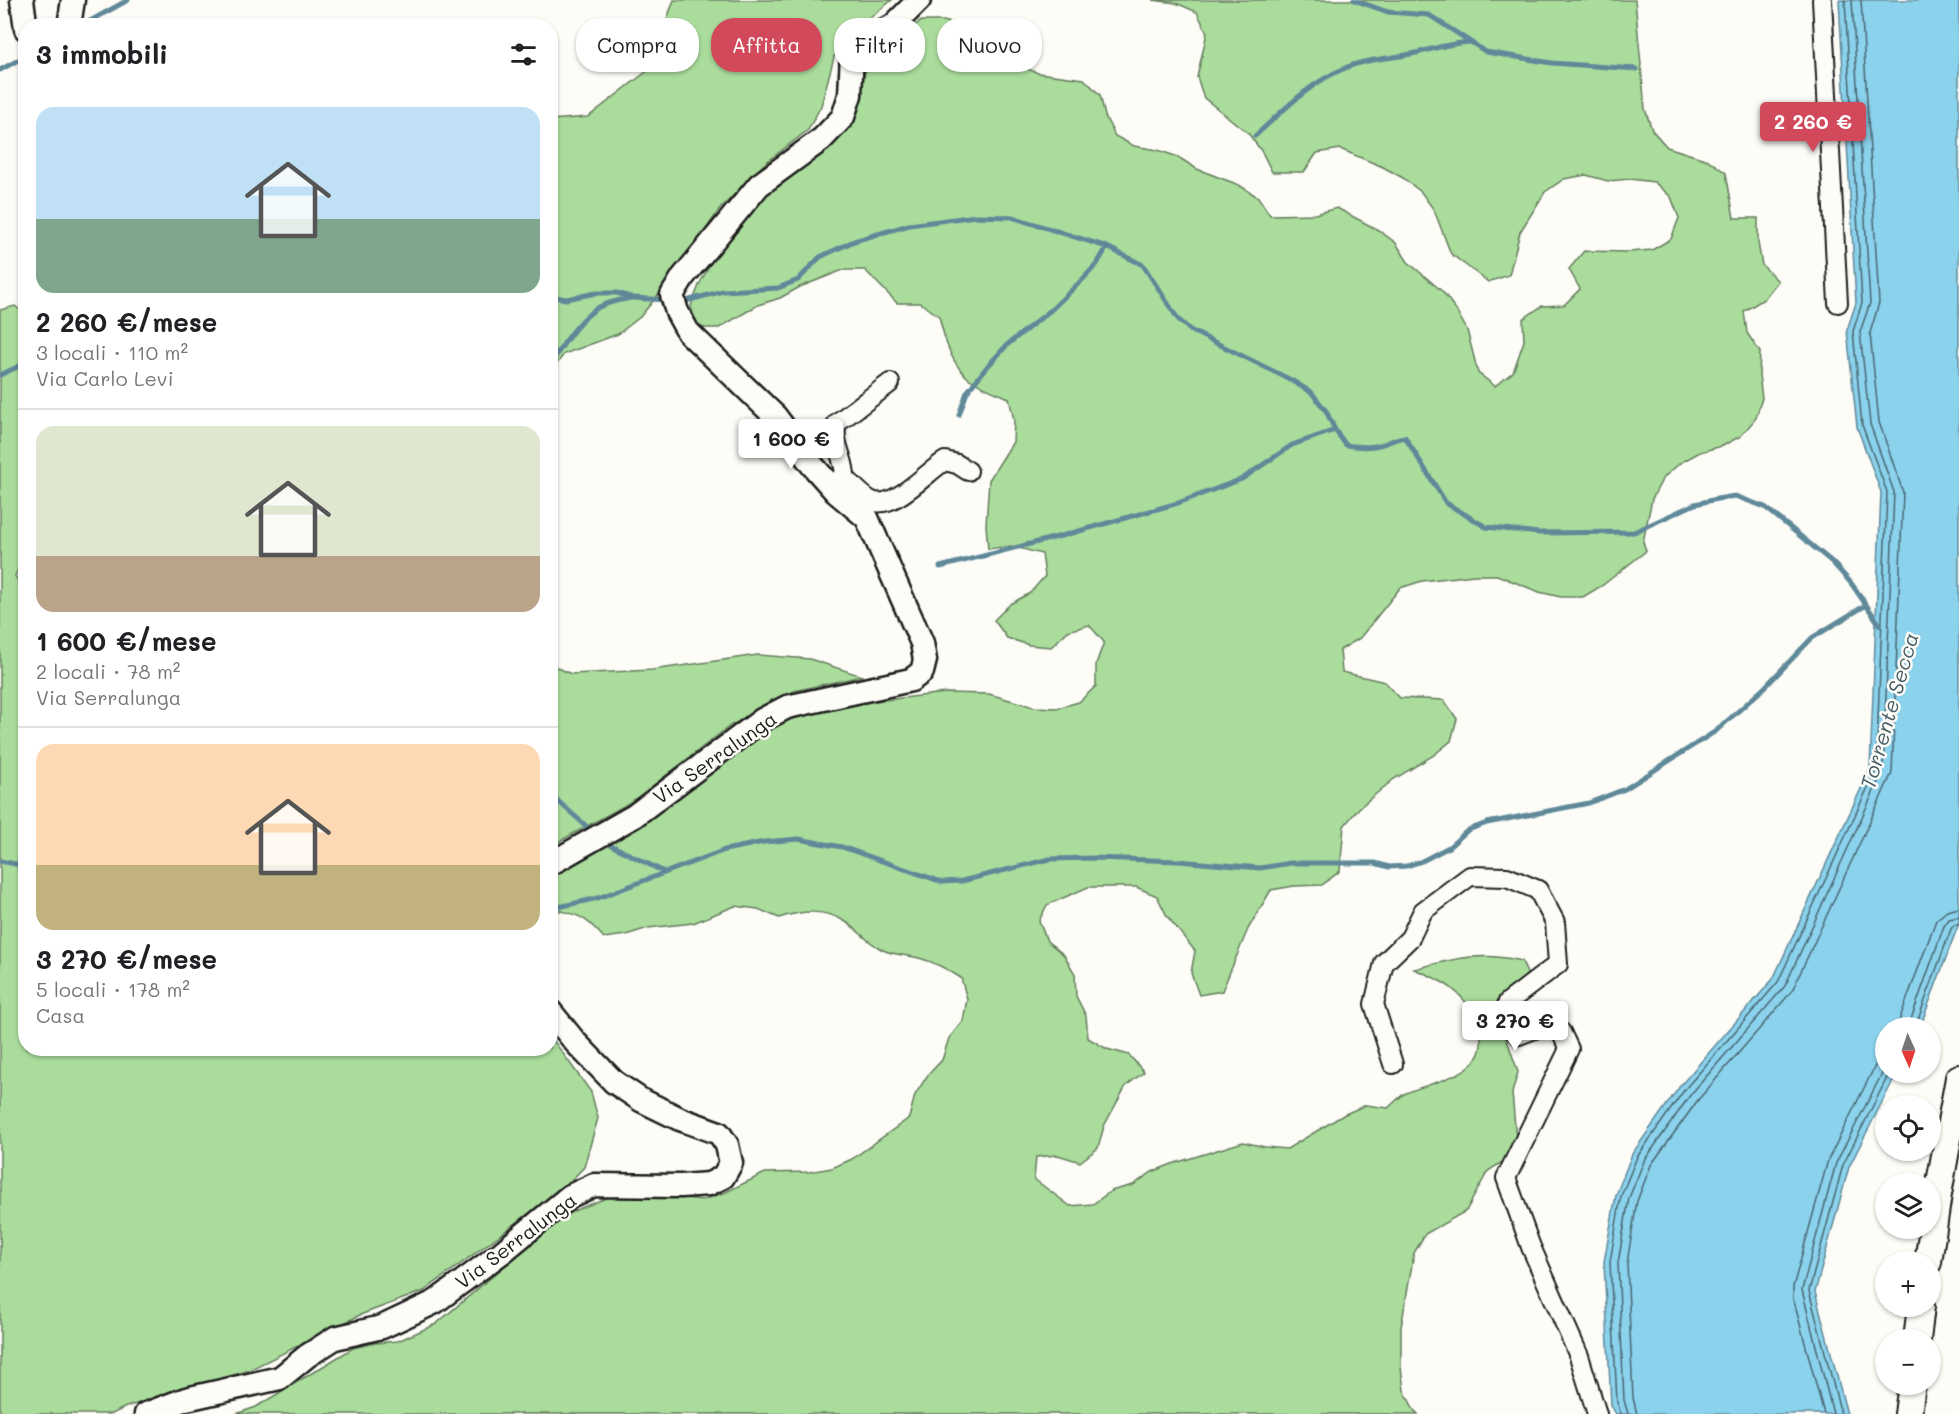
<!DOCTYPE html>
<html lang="it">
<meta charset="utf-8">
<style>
body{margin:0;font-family:Mali,sans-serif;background:#f6f6f6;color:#202124;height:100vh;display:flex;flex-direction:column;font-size:22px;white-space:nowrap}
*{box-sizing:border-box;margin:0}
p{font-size:20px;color:#757577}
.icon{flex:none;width:33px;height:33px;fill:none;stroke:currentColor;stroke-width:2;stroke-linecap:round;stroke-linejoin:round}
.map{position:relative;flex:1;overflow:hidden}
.drawer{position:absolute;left:18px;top:18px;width:540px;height:1038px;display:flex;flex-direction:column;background:#fff;border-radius:24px;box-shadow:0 2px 4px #0004}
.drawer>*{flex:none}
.hud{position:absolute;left:576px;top:18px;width:570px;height:54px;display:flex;gap:12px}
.needle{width:39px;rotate:177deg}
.controls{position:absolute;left:1875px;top:1017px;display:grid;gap:12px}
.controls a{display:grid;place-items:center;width:66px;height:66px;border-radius:50%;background:#fff;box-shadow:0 2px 4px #0004;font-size:30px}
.price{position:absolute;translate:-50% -51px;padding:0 14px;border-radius:6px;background:#fff;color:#222;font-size:20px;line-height:39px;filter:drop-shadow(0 2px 3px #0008)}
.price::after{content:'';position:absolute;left:50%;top:36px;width:18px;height:14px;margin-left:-9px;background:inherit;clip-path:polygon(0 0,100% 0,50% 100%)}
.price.active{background:#d1495b;color:#fff}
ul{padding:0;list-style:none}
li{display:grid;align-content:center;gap:12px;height:318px;padding:0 18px}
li+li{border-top:2px solid #e0e0e0}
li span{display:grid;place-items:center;height:186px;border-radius:18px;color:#555}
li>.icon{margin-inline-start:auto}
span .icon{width:108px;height:108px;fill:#fffc;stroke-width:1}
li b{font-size:26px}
h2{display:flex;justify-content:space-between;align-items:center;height:72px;padding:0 18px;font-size:26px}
.pill{padding:0 21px;border-radius:24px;background:#fff;box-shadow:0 2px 4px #0004;font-size:21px;line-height:54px}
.pill.active{background:#d1495b;color:#fff}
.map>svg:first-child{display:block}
.green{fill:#aadc9c;stroke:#637c5c;stroke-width:1.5}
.water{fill:#8bd2ed;stroke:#5f8999;stroke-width:1.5}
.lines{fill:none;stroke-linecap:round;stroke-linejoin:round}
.shore{stroke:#486570;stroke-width:1.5}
.stream{stroke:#5f8999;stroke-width:5}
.minor-casing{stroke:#1c1c1c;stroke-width:22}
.tertiary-casing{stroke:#1c1c1c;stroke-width:27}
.secondary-casing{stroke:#1c1c1c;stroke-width:30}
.minor{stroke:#fdfcf7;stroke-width:18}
.tertiary{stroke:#fdfcf7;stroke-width:22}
.secondary{stroke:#fdfcf7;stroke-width:26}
.labels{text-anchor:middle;stroke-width:5;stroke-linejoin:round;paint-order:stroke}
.street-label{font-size:20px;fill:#1c1c1c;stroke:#fdfcf7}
.water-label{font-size:21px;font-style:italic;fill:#435c65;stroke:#fdfcf7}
</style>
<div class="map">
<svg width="1959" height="1414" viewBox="0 0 1959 1414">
<rect width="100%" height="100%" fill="#fdfcf7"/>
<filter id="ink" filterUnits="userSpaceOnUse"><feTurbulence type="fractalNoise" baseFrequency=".0167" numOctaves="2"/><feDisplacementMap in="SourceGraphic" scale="12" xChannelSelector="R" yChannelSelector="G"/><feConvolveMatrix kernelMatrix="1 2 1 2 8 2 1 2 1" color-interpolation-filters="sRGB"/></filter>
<g filter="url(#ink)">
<!-- green -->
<path class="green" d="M674,0H892L849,35L834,57L821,106L808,130L764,164L720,209L671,279L640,317L618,334L564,354L551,372V120L588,117L651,68L664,45L667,19Z
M1152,0H1635L1645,109L1652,130L1667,147L1708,160L1726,173L1734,218H1758V243L1762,265L1778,281L1764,299L1744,311L1747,333L1760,352L1759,375L1762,398L1756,418L1741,436L1722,446L1700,452L1680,463L1663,478L1652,499L1643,542L1646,551L1603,585L1583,597H1561L1539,592L1497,575H1474L1422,581L1400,588L1360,638L1340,650L1342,672L1385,682L1400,698L1444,700L1457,719L1451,741L1434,755L1394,779L1359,808L1344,826L1340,871L1322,885L1294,886L1271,890L1248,929L1222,991L1199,995L1191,973L1195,951L1167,916L1157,896L1136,887H1088L1047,905L1039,921L1047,941L1064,955L1075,974L1076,996L1086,1016L1088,1038L1107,1049L1129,1055L1144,1072L1126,1086L1104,1126L1098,1148L1080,1162L1058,1155L1036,1157L1034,1179L1070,1206L1093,1204L1111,1191L1133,1185L1152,1172L1172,1164L1243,1142L1265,1147L1287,1149L1345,1114L1366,1105L1388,1108C1394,1103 1400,1096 1406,1093C1429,1082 1482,1076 1481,1042C1481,1033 1481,1027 1477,1019C1461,990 1444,981 1414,969C1453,959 1481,951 1522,961L1530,981L1509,990L1493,1007L1495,1022L1507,1040L1518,1072L1512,1093L1516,1138L1507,1159L1488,1171L1466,1211L1425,1234L1414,1253L1401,1327V1367L1404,1390L1414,1410L1418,1414H236L256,1407L353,1348L375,1343L398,1341L436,1324L566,1214L611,1196L656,1195L703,1200L724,1193L765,1173L809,1172L832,1168L852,1159L909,1118L915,1095L927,1076L942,1060L949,1038L963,1021L967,999L961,978C947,969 935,962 919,958C907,955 893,955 883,950C866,942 859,930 846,922C824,908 801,911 779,918L758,909L735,906L693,923L648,928L626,935L604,938C585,916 578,914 551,909V876L630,832L781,719L842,705L945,693L989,694L1034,707L1057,708L1079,702L1096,686V664L1104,642L1089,625L1068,631L1051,647L1029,645L1007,638L994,620L1010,604L1030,593L1045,576L1042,554L1011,546L988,549L986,525L989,480L1013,442L1014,420L1009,398C995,392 977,386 966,376C950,361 944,337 939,316L920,303H897L865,270H843L800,287L780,298L758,305L719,328H697L691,306L699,285L721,243L765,193L839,139L855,115L868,59L885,42L922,21H944L965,27L983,41L997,57L1038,73L1084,79L1100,95L1105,116L1115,136L1134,146L1158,150L1178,157L1197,169L1239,185L1258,197L1270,215L1315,214L1337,208L1378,230L1396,243L1408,262L1443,292L1456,310L1467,330L1478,373L1495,386L1513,372L1524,341L1523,319L1542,306L1564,305L1580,289L1569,269L1584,251L1629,252L1652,250L1671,239L1679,218L1671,197L1654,182L1630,179L1608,181L1586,175L1564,179L1545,192L1520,232L1509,275L1488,282L1451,254L1434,210L1421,192L1403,178L1383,167L1340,149L1317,153L1304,172H1272L1262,152L1248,133L1204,98L1197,77L1207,33L1197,12L1176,3Z
M15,306L26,315V553L15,576L26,593V1048H550L551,1037L591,1092L598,1118L584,1167L566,1186L424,1291L360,1315L247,1371L126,1407L112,1414H0V310Z
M758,655L810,659L862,676L794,691L730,726L633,801L551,846L550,664L571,674L652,670Z"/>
<!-- water -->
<path class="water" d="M1839,0H1959V923L1920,1027L1886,1028V1072L1897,1073L1849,1167L1815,1292L1847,1414H1616L1611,1405L1604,1262L1616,1195L1632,1154L1680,1086L1773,979L1870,769L1881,492L1857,427L1847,330L1856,303Z"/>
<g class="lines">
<!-- shore -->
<path class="shore" d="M1899,1028L1900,1018L1936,920L1947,911L1959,908
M1908,1028L1944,926L1949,919L1959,917
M1915,1028L1951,929L1954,925H1959
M1621,1414L1617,1402L1610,1262L1621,1196L1637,1157L1685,1089L1778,982L1876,770L1887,492L1862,425L1853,331L1862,303L1845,0
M1628,1414L1624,1400L1618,1263L1629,1198L1644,1161L1691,1094L1785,986L1883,771L1894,492L1870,424L1860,332L1870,303L1852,0
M1637,1414L1633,1398L1627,1263L1637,1201L1651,1165L1698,1100L1792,991L1892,773L1903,492L1879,422L1870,333L1879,303L1861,0
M1824,1414L1793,1298V1287L1828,1160L1877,1062L1886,1054
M1833,1414L1802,1290L1836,1163L1886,1066
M1841,1414L1809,1291L1843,1165L1890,1072"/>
<!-- stream -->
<path class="stream" d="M1354,0L1388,12L1429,15L1486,52L1552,63L1636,69
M81,26L128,0
M0,70L26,56
M1255,136C1282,112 1309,83 1343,69C1364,59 1388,59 1411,54C1431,50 1448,43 1470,42
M550,296L566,299L596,293H617L633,298L667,300
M679,300L686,301L723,291L778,288L798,280L820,257L854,241L909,225L976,216L1012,217L1107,247L1143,265L1178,319L1190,330L1291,380L1312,393L1326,411L1335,430L1346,445C1360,447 1373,448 1386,443C1393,440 1398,438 1405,437L1446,503L1486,527L1539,533L1634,532L1695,504L1717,499L1735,496L1765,507L1832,562L1851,583L1880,625
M550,365C561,347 580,317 599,307C609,302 620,300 631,298
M0,375L26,363
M959,415L967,392L986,368L1007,345L1052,309L1083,279L1097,264L1107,247
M940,567L1065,535L1178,503L1242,479L1292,445L1335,430
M550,794L594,833
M603,841L664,872
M0,861L26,866
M550,909L598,898L725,850L764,842L798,839L842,847L942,882L962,881L1050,859L1095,858L1178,861L1260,868L1291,863H1375L1389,867L1407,866L1422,861L1449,847L1468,830L1487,823L1589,803L1625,789L1716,731L1764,688L1812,638L1866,605"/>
<defs>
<path id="minor" d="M1822,0L1838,303
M845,478C853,485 861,495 870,500C892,513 927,471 945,461L957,464L968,471
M836,481L845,478C846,459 831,443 837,423L890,383
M1393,1064L1374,1004L1384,963L1410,938L1423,911L1470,876L1507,877L1538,890L1555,922L1558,964L1508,1002L1503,1017L1519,1035L1545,1025L1561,1032L1569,1049L1506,1178L1531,1247L1579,1356L1597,1414"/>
<path id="tertiary" d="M22,0L26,29
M69,26L73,0
M550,864L634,816L762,720L787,707L911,680L922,672L925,660L922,643L867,518L836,492L812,465L776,417L688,332L677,312L672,295L683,277L759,185L822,139L843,117L850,95L852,53L861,40L893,26L919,0
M146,1414L186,1399L280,1378L307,1356L335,1338L382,1327L435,1302L501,1253L570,1196L594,1185L681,1186L709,1184L723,1177L731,1163L727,1145L719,1133L680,1119L641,1100L614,1082L576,1043L550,1011"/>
<path id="secondary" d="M1928,1262L1938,1194L1959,1078
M1917,1340L1921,1306
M1908,1414L1912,1384"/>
</defs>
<!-- minor casing -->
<use href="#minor" class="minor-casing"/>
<!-- tertiary casing -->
<use href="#tertiary" class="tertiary-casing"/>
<!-- secondary casing -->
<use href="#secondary" class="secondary-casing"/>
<!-- minor -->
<use href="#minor" class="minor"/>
<!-- tertiary -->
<use href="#tertiary" class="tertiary"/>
<!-- secondary -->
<use href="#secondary" class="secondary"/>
</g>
</g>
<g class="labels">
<!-- street labels -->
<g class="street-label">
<text transform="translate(715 758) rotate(-35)" y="7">Via Serralunga</text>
<text transform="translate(516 1241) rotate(-37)" y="7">Via Serralunga</text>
</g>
<!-- water labels -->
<g class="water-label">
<text transform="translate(1890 711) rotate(-74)" y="7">Torrente Secca</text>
</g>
</g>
</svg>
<div class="controls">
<a><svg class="needle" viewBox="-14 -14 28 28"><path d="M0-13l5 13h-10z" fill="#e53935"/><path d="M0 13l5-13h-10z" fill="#757577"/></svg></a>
<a><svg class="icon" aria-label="locate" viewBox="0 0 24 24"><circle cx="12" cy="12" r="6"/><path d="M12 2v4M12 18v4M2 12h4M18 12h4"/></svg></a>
<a><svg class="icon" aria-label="layers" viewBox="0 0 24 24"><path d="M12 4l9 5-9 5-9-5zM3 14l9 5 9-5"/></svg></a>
<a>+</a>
<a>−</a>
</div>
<b class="price active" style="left:1813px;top:153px">2 260 €</b>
<b class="price" style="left:791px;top:470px">1 600 €</b>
<b class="price" style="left:1515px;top:1052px">3 270 €</b>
<div class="hud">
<a class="pill">Compra</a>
<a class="pill active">Affitta</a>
<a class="pill">Filtri</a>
<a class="pill">Nuovo</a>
</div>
<section class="drawer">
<h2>3 immobili<svg class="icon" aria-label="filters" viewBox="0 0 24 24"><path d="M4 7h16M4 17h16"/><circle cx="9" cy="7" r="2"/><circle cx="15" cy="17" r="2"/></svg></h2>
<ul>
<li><span style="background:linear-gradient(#bfe0f5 60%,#7fa58c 0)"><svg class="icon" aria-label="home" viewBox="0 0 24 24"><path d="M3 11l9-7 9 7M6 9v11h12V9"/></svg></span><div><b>2 260 €/mese</b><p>3 locali · 110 m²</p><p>Via Carlo Levi</p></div></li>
<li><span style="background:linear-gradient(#dfe7d0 70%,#b9a48a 0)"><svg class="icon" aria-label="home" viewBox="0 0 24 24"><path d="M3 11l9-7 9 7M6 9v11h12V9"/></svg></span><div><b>1 600 €/mese</b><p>2 locali · 78 m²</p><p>Via Serralunga</p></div></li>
<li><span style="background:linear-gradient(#ffd9b3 65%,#c2b280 0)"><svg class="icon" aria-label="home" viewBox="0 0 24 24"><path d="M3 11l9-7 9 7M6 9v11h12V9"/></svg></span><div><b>3 270 €/mese</b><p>5 locali · 178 m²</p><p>Casa</p></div></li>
</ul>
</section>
</div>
